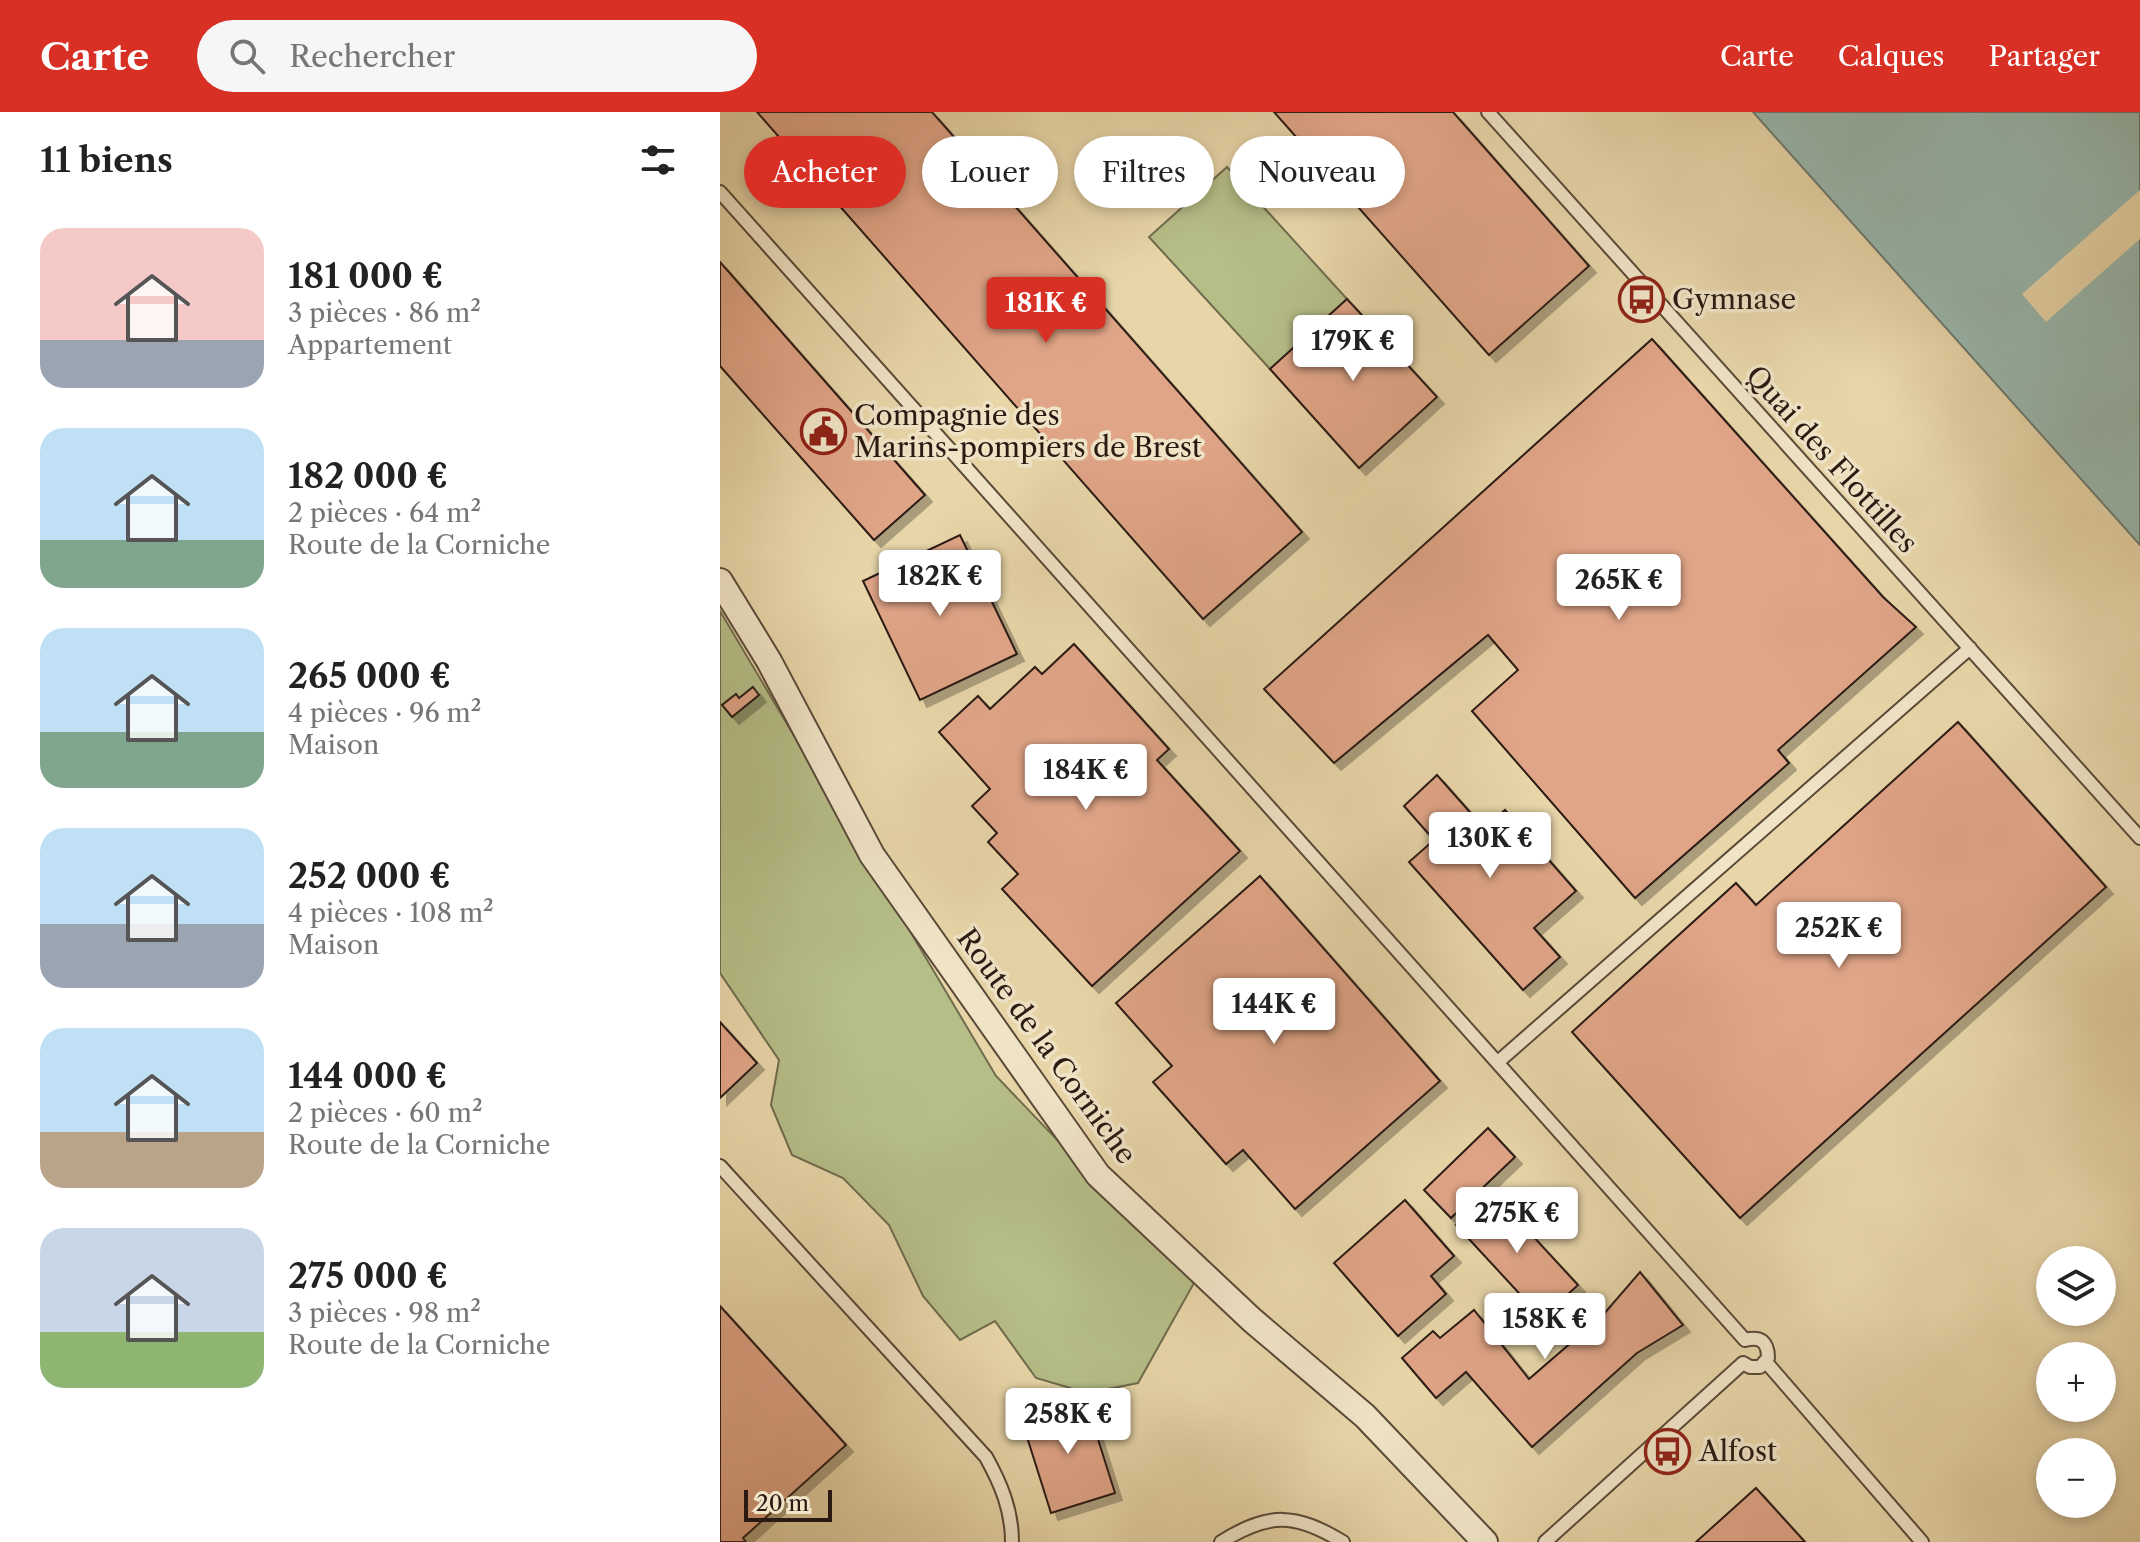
<!DOCTYPE html>
<html lang="fr">
<meta charset="utf-8">
<style>
body{margin:0;font-family:"Libre Caslon Text",serif;background:#f6f6f6;color:#222;height:100vh;display:flex;flex-direction:column;font-size:30px;white-space:nowrap}
*{box-sizing:border-box;margin:0}
p{font-size:26px;color:#767676}
.icon{flex:none;width:44px;height:44px;fill:none;stroke:currentColor;stroke-width:2;stroke-linecap:round;stroke-linejoin:round}
.map{position:relative;flex:1;overflow:hidden}
.drawer{display:flex;flex-direction:column;background:#fff;width:720px}
.drawer>*{flex:none}
.guide{position:absolute;left:24px;top:24px;width:760px;height:72px;display:flex;gap:16px}
.tools{position:absolute;left:1316px;top:1134px;display:grid;gap:16px}
.tools a{display:grid;place-items:center;width:80px;height:80px;border-radius:50%;background:#fff;box-shadow:0 4px 12px #0003;font-size:40px}
.scale{position:absolute;left:24px;bottom:20px;width:88px;box-sizing:border-box;padding-left:8px;border:4px solid #2a1a13;border-top:0;font-size:22px;line-height:28px;white-space:nowrap;color:#2a1a13;-webkit-text-stroke:6px #f0e4c7;paint-order:stroke}
.price{position:absolute;translate:-50% -68px;padding:0 18px;border-radius:8px;background:#fff;color:#222;font-size:26px;line-height:52px;filter:drop-shadow(0 2px 4px #0008)}
.price::after{content:'';position:absolute;left:50%;top:48px;width:24px;height:18px;margin-left:-12px;background:inherit;clip-path:polygon(0 0,100% 0,50% 100%)}
.price.selected{background:#d93025;color:#fff}
ul{padding:0;list-style:none}
li{display:flex;align-items:center;gap:24px;height:200px;padding:0 40px}
li span{display:grid;place-items:center;flex:none;width:224px;height:160px;border-radius:24px;color:#555}
li>.icon{margin-inline-start:auto}
span .icon{width:96px;height:96px;fill:#fffc;stroke-width:1}
li b{font-size:34px}
h2{display:flex;justify-content:space-between;align-items:center;height:96px;padding:0 40px;font-size:34px}
.pill{padding:0 28px;border-radius:36px;background:#fff;box-shadow:0 4px 12px #0003;font-size:28px;line-height:72px}
.pill.selected{background:#d93025;color:#fff}
header{display:flex;align-items:center;gap:48px;box-sizing:border-box;height:112px;padding:0 40px;background:#d93025;color:#fff}
header strong{font-size:38px}
nav{display:flex;gap:44px;margin-inline-start:auto;font-size:28px}
.search{width:560px;height:72px;background:#f6f6f6;display:flex;align-items:center;gap:20px;box-sizing:border-box;padding:0 28px;border-radius:44px;color:#767676;font-size:30px}
main{display:flex;flex:1;min-height:0}
.map>svg:first-child{display:block}
.green{fill:#b6be88;stroke:#706c4e;stroke-width:2}
.water{fill:#98b8ae;stroke:#6c7970;stroke-width:2}
.pier{fill:#e8d6a9}
.building{fill:#e0a587;stroke:#2a1a13;stroke-width:2;filter:url(#shadow)}
.lines{fill:none;stroke-linecap:round;stroke-linejoin:round}
.lane-casing{stroke:#5a4938;stroke-width:16}
.street-casing{stroke:#5a4938;stroke-width:28}
.lane{stroke:#f0e4c7;stroke-width:12}
.street{stroke:#f0e4c7;stroke-width:24}
.labels{text-anchor:middle;stroke-width:7;stroke-linejoin:round;paint-order:stroke}
.poi-label{font-size:28px;fill:#2a1a13;stroke:#f0e4c7;text-anchor:start}
.street-label{font-size:28px;fill:#2a1a13;stroke:#f0e4c7}
</style>
<header>
<strong>Carte</strong>
<div class="search"><svg class="icon" aria-label="search" viewBox="0 0 24 24"><circle cx="10" cy="10" r="6"/><path d="M15 15l6 6"/></svg>Rechercher</div>
<nav><a>Carte</a><a>Calques</a><a>Partager</a></nav>
</header>
<main>
<section class="drawer">
<h2>11 biens<svg class="icon" aria-label="filters" viewBox="0 0 24 24"><path d="M4 7h16M4 17h16"/><circle cx="9" cy="7" r="2"/><circle cx="15" cy="17" r="2"/></svg></h2>
<ul>
<li><span style="background:linear-gradient(#f6c9c9 70%,#9aa5b1 0)"><svg class="icon" aria-label="home" viewBox="0 0 24 24"><path d="M3 11l9-7 9 7M6 9v11h12V9"/></svg></span><div><b>181 000 €</b><p>3 pièces · 86 m²</p><p>Appartement</p></div></li>
<li><span style="background:linear-gradient(#bfe0f5 70%,#7fa58c 0)"><svg class="icon" aria-label="home" viewBox="0 0 24 24"><path d="M3 11l9-7 9 7M6 9v11h12V9"/></svg></span><div><b>182 000 €</b><p>2 pièces · 64 m²</p><p>Route de la Corniche</p></div></li>
<li><span style="background:linear-gradient(#bfe0f5 65%,#7fa58c 0)"><svg class="icon" aria-label="home" viewBox="0 0 24 24"><path d="M3 11l9-7 9 7M6 9v11h12V9"/></svg></span><div><b>265 000 €</b><p>4 pièces · 96 m²</p><p>Maison</p></div></li>
<li><span style="background:linear-gradient(#bfe0f5 60%,#9aa5b1 0)"><svg class="icon" aria-label="home" viewBox="0 0 24 24"><path d="M3 11l9-7 9 7M6 9v11h12V9"/></svg></span><div><b>252 000 €</b><p>4 pièces · 108 m²</p><p>Maison</p></div></li>
<li><span style="background:linear-gradient(#bfe0f5 65%,#b9a48a 0)"><svg class="icon" aria-label="home" viewBox="0 0 24 24"><path d="M3 11l9-7 9 7M6 9v11h12V9"/></svg></span><div><b>144 000 €</b><p>2 pièces · 60 m²</p><p>Route de la Corniche</p></div></li>
<li><span style="background:linear-gradient(#c9d6e8 65%,#8fb573 0)"><svg class="icon" aria-label="home" viewBox="0 0 24 24"><path d="M3 11l9-7 9 7M6 9v11h12V9"/></svg></span><div><b>275 000 €</b><p>3 pièces · 98 m²</p><p>Route de la Corniche</p></div></li>
</ul>
</section>
<div class="map">
<svg width="1420" height="1430" viewBox="0 0 1420 1430">
<defs>
<filter id="shadow"><feDropShadow dx="7" dy="7" stdDeviation="0" flood-color="#0004"/></filter>
</defs>
<rect width="100%" height="100%" fill="#e8d6a9"/>
<filter id="stains"><feTurbulence type="fractalNoise" baseFrequency=".0025" numOctaves="4"/><feColorMatrix values="0 0 0 0 .2 0 0 0 0 .09 0 0 0 0 .02 0 0 0 .5 -.17"/></filter>
<radialGradient id="worn" r=".72"><stop offset=".6" stop-color="#630" stop-opacity="0"/><stop offset="1" stop-color="#630" stop-opacity=".3"/></radialGradient>
<!-- green -->
<path class="green" d="M507,55L627,187L550,257L429,125Z
M0,499L276,964L474,1171L418,1271L367,1281L316,1266L275,1209L240,1228L203,1184L169,1113L123,1066L72,1043L51,993L59,948L0,861Z"/>
<!-- water -->
<path class="water" d="M1033,0H1420V433Z"/>
<!-- pier -->
<path class="pier" d="M1420,78V127L1326,210L1302,182Z"/>
<!-- building -->
<path class="building" d="M37,0H212L582,420L483,507Z
M554,0H733L869,154L769,243Z
M0,150L205,383L154,428L0,254Z
M627,187L717,285L639,356L550,257Z
M932,227L1163,485L1196,515L1058,638L1069,651L915,786L752,599L798,558L768,523L614,651L544,577Z
M240,423L297,542L200,588L143,469Z
M354,532L449,637L437,648L520,739L372,874L282,777L298,762L268,730L277,721L252,694L270,677L219,620L258,584L270,597L315,555L322,562Z
M33,575L39,583L12,605L2,593L16,582L19,586Z
M1238,610L1386,775L1020,1106L852,920L1016,771L1036,793Z
M717,663L764,716L785,698L856,779L814,816L840,845L803,878L689,750L714,728L684,694Z
M540,764L720,969L575,1097L523,1038L506,1052L433,970L452,954L396,891Z
M0,910L37,951L0,986Z
M768,1016L795,1045L731,1106L704,1078Z
M773,1081L858,1173L822,1206L736,1113Z
M685,1088L734,1144L711,1164L726,1182L678,1224L614,1151Z
M920,1160L963,1213L917,1241L812,1335L746,1260L716,1286L682,1246L713,1219L720,1226L754,1198L809,1267L883,1203Z
M0,1194L126,1333L23,1426L26,1430H0Z
M365,1286L395,1381L331,1401L301,1306Z
M1036,1376L1085,1430H976Z"/>
<g class="lines">
<defs>
<path id="lane" d="M768,0L1420,726
M0,80L1025,1228
M778,950L1250,536
M0,1054L266,1345C281,1372 292,1398 292,1430
M1046,1250L1202,1430
M1023,1251L1030,1255H1040L1048,1246C1048,1230 1041,1224 1025,1228
M501,1430C549,1400 575,1401 623,1430
M825,1430L1023,1251"/>
<path id="street" d="M0,469L49,549L152,743L378,1063L532,1208L645,1304L765,1430"/>
</defs>
<!-- lane casing -->
<use href="#lane" class="lane-casing"/>
<!-- street casing -->
<use href="#street" class="street-casing"/>
<!-- lane -->
<use href="#lane" class="lane"/>
<!-- street -->
<use href="#street" class="street"/>
</g>
<!-- icons -->
<defs>
<symbol id="bus-ring" viewBox="-11 -11 22 22"><circle r="9.5" fill="#f0e4c7" stroke="#8f2418" stroke-width="1.5"/><path d="M-5-6H5V4H4V6H2V4H-2V6H-4V4H-5ZM-3.5-4V0h7V-4ZM-3.5 1.2v1.5H-2V1.2ZM2 1.2v1.5H3.5V1.2Z" fill="#8f2418"/></symbol>
<symbol id="civic-ring" viewBox="-11 -11 22 22"><circle r="9.5" fill="#f0e4c7" stroke="#8f2418" stroke-width="1.5"/><path d="M-.6-6.5H3V-4.5H.6V-3L4-1V1h2V6H-6V1h2V-1L-.6-3ZM-1.2 2.5V6h2.4V2.5Z" fill="#8f2418"/></symbol>
</defs>
<g fill-rule="evenodd">
<use href="#bus-ring" x="896" y="162" width="51" height="51"/>
<use href="#civic-ring" x="78" y="294" width="51" height="51"/>
<use href="#bus-ring" x="922" y="1314" width="51" height="51"/>
</g>
<g class="labels">
<!-- poi labels -->
<g class="poi-label">
<text x="952" y="197">Gymnase</text>
<text x="134" y="313">Compagnie des<tspan x="134" dy="32">Marins-pompiers de Brest</tspan></text>
<text x="979" y="1349">Alfost</text>
</g>
<!-- street labels -->
<g class="street-label">
<text transform="translate(1112 347) rotate(48)" y="10">Quai des Flottilles</text>
<text transform="translate(327 934) rotate(54)" y="10">Route de la Corniche</text>
</g>
</g>
<rect width="100%" height="100%" filter="url(#stains)"/>
<rect width="100%" height="100%" fill="url(#worn)"/>
</svg>
<div class="tools">
<a><svg class="icon" aria-label="layers" viewBox="0 0 24 24"><path d="M12 4l9 5-9 5-9-5zM3 14l9 5 9-5"/></svg></a>
<a>+</a>
<a>−</a>
</div>
<div class="scale">20 m</div>
<b class="price selected" style="left:326px;top:233px">181K €</b>
<b class="price" style="left:633px;top:271px">179K €</b>
<b class="price" style="left:220px;top:506px">182K €</b>
<b class="price" style="left:899px;top:510px">265K €</b>
<b class="price" style="left:366px;top:700px">184K €</b>
<b class="price" style="left:770px;top:768px">130K €</b>
<b class="price" style="left:1119px;top:858px">252K €</b>
<b class="price" style="left:554px;top:934px">144K €</b>
<b class="price" style="left:797px;top:1143px">275K €</b>
<b class="price" style="left:825px;top:1249px">158K €</b>
<b class="price" style="left:348px;top:1344px">258K €</b>
<div class="guide">
<a class="pill selected">Acheter</a>
<a class="pill">Louer</a>
<a class="pill">Filtres</a>
<a class="pill">Nouveau</a>
</div>
</div>
</main>
